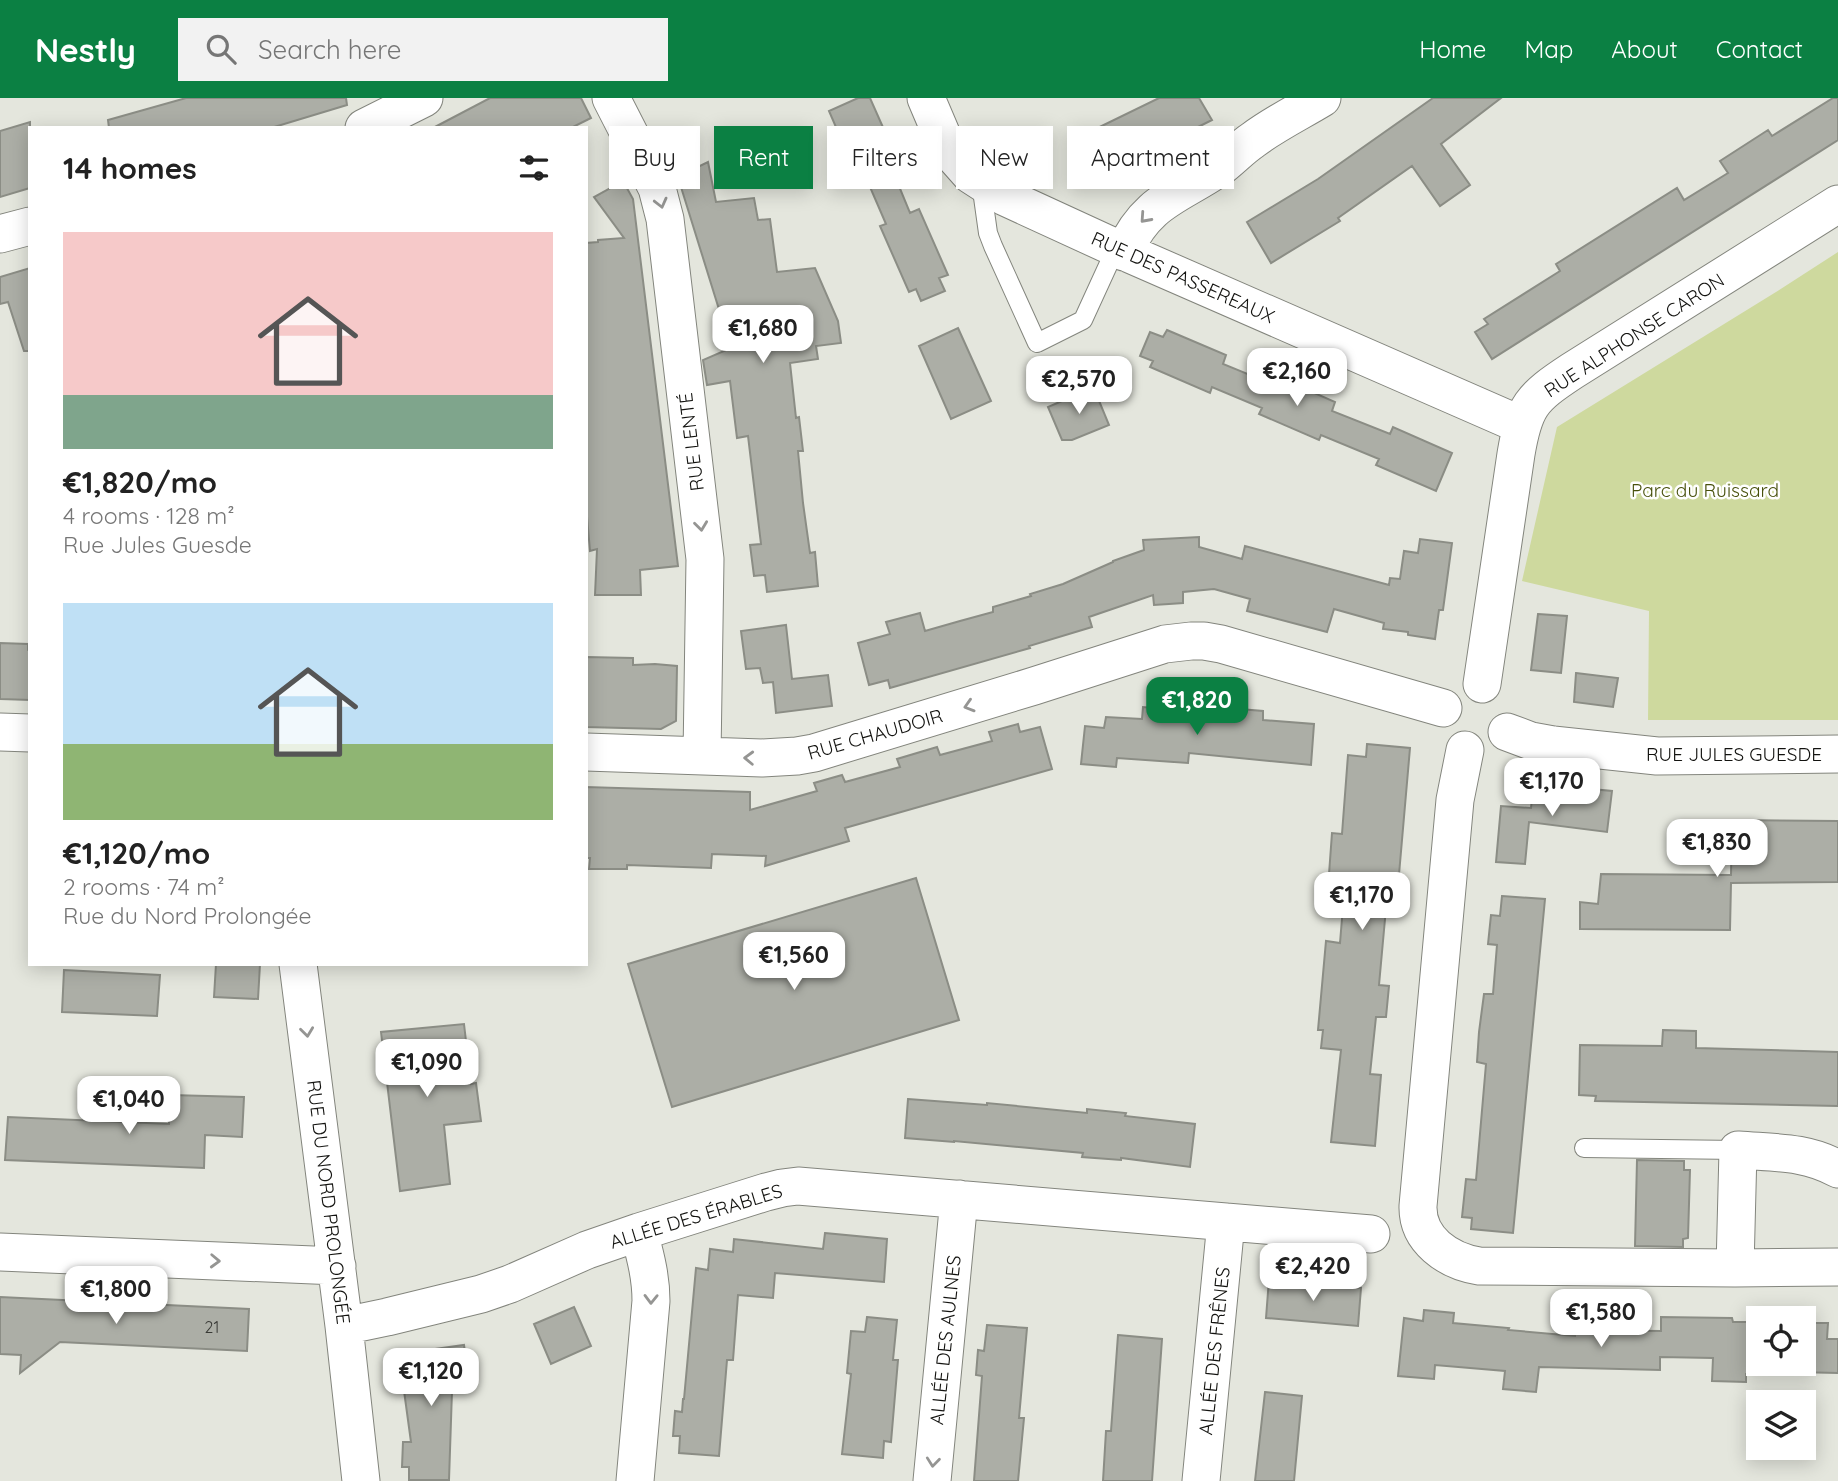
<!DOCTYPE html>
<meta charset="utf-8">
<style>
body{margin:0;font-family:Quicksand,sans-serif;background:#f2f2f2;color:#222;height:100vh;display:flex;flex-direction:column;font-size:26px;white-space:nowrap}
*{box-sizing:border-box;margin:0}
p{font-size:23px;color:#767676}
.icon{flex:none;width:38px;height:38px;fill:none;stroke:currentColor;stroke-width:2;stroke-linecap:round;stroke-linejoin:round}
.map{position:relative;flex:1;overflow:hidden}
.details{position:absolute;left:28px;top:28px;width:560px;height:840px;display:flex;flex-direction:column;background:#fff;border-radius:0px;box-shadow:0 4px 18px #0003}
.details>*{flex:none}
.guide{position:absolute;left:609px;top:28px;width:665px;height:63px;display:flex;gap:14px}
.tools{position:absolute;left:1746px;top:1208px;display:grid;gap:14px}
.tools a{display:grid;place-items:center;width:70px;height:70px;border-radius:0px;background:#fff;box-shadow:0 4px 18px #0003;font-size:35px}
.price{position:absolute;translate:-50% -60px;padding:0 16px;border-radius:14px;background:#fff;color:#222;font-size:23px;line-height:46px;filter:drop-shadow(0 2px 4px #0008)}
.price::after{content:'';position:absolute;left:50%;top:42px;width:21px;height:16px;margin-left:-10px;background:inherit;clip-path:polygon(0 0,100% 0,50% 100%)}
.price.current{background:#0b8043;color:#fff}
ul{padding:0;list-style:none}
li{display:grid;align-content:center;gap:14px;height:371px;padding:0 35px}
li span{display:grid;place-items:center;height:217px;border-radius:0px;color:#555}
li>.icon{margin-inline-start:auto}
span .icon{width:126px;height:126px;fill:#fffc;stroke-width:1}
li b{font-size:30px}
h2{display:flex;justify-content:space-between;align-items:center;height:84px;padding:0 35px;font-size:30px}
.tag{padding:0 24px;border-radius:0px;background:#fff;box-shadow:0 4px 18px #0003;font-size:24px;line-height:63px}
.tag.current{background:#0b8043;color:#fff}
header{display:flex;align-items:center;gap:42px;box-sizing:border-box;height:98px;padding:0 35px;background:#0b8043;color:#fff}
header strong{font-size:33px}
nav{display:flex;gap:38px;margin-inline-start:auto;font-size:24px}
.search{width:490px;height:63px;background:#f2f2f2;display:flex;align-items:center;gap:18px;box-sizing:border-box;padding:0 24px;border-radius:0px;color:#767676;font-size:26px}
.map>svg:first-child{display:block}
.green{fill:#ced99e}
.building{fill:#acaea6;stroke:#8b8d85;stroke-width:2}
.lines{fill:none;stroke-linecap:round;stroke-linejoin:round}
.service-casing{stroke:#83857d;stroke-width:20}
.minor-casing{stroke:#83857d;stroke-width:39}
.service{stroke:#fff;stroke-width:18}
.minor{stroke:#fff;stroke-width:37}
.oneway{stroke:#959593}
.labels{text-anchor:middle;stroke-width:5;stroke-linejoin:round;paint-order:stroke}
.number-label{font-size:16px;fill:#393a36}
.street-label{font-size:19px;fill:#131310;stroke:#fff}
.park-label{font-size:19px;fill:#48510c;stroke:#fff}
</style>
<header>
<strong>Nestly</strong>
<div class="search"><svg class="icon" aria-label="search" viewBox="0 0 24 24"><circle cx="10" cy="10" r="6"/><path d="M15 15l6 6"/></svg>Search here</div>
<nav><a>Home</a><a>Map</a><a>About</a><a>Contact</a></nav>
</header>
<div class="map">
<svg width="1838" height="1383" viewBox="0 0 1838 1383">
<rect width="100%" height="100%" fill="#e4e6dd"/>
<!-- green -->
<path class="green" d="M1838,154V622H1648L1649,513L1522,483L1557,329L1776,194Z"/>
<!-- building -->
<path class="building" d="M186,0H346L347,7L271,30H109L108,22Z
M490,0H581L591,20L571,30H433Z
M858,0H870L897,61L889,64L910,115L919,111L948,177L939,180L945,193L921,203L916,191L909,194L880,128L886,126L864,75L857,78L829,13Z
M1159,0H1199L1212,22L1134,61L1133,58L1101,74L1099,69L1095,72L1079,39Z
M1433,0H1501L1441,46L1470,87L1440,108L1412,68L1338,120L1340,123L1271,165L1247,124L1318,81Z
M1833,0H1838V42L1492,261L1475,234L1488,226L1484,221L1560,173L1556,166L1677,90L1684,102L1728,75L1720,63L1768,32L1772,38Z
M30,24V90L0,99V33Z
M708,64L716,104L754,100L758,122L770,121L777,174L815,170L838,223L841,245L816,248L818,261L790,265L796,320L799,319L803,353H798L803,405L810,455L815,454L818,488L767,494L765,477L754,478L750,447L761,446L748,338L737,340L730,283L707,287L703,262L731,250L681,89L679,78Z
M623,83L633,101L678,468L640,472L641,497H595L597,451L590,453L586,407V145L598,144V142L624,140L594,99Z
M30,170V253H24L8,204L0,206V179Z
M958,230L991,303L951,321L919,248Z
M1167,232L1226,257L1223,266L1272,286L1276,278L1335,304L1332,313L1390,336L1393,329L1452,355L1436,393L1376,367L1379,361L1321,337L1319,342L1259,316L1262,310L1212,289L1210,295L1150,269L1153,263L1140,258L1150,234L1163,239Z
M1085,293H1095L1109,327L1072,342H1062L1048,309Z
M1199,439V449L1242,461L1245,448L1389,487L1390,480L1400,481L1404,453L1418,455L1420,441L1452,445L1443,512H1439L1435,541L1408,537V534L1383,531L1384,525L1334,511L1327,534L1247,513L1250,501L1214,491L1183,494V505L1169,506L1154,507L1153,497L1089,519L1092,529L1029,548L1030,550L890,590L888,582L869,587L858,545L890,536L886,524L920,515L925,533L960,523L993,514V509L1031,498L1030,496L1063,486L1113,464V463L1144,452L1143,442Z
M1538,516L1567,518L1561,575L1531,572Z
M786,527L792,581L828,577L832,608L776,615L773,584L763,585L760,570L746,571L741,533Z
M0,545L28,546V552L30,553V602L0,601Z
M586,559L633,560V567L655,566L677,568L676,623L661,631L586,629Z
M1576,575L1618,580L1613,609L1574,604Z
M1179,606L1263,613V622L1314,626L1311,667L1189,655L1188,665L1117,660L1116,669L1081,666L1085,628L1104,630L1106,619L1142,621L1143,609L1178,612Z
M1018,626L1020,634L1040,629L1052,671L845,730L849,743L765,768L766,758L712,756L711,770L627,767V771H589L590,760H586V689L750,694V712L817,693L814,685L842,677L845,684L900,669L897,661L937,649L940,657L992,643L989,634Z
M1367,646L1410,650L1396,811L1386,810L1379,887L1389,888L1386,919H1376L1370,976L1381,977L1375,1048L1331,1044L1341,952L1321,950L1323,932H1318L1326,843L1340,845L1344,796L1328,790L1332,735L1342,736L1348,657L1366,659Z
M1549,687L1612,693L1607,734L1529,724L1525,766L1496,764L1501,708L1531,710L1532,700L1547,701Z
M1732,722L1838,723V784L1731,785L1730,832L1580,831V804L1598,806L1601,776L1731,777Z
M916,780L959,922L672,1009L628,866Z
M1502,798L1545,801L1513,1135L1471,1131L1472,1120L1462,1119L1466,1081L1476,1082L1486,966L1477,964L1479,934L1484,896H1493L1497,847L1488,846L1491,817L1500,818Z
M216,866H260L258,901L214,899Z
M64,872L160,877L157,918L62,914Z
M464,926L471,986L476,985L481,1023L444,1027L450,1086L400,1093L381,934Z
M1663,932L1696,933V950L1838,954V1008L1595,1003L1596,998L1579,997L1580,947L1662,948Z
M170,997L244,999L242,1039L205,1037L204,1070L5,1062L8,1019L169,1026Z
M908,1001L987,1007V1005L1087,1015V1011L1126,1015L1125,1018L1195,1026L1190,1069L1121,1060V1062L1082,1059L1083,1055L954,1043V1044L905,1040Z
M1637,1062L1684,1063V1072H1690L1688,1140L1683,1141V1149L1635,1148Z
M825,1135L887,1141L884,1184L775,1175L773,1200L738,1197L733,1262H727L719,1358L679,1355L680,1338H673L675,1313L682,1314L683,1301H684L696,1170L708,1172L710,1151L733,1154L734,1141L823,1151Z
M1269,1181L1361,1190L1358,1228L1266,1220Z
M0,1199L249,1211L247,1253L60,1244L20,1275L21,1257L0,1256Z
M574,1209L591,1248L551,1266L534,1226Z
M1424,1212L1454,1215L1453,1225L1509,1230L1508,1232L1575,1238V1232L1661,1233V1219L1732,1220L1733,1224H1759V1265H1804V1225H1828L1827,1241H1838V1275L1795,1274V1277L1746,1276V1284L1712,1283L1713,1260L1660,1259V1272L1539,1269L1536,1294L1503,1291L1505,1273L1435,1267L1434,1281L1398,1278L1404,1220L1423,1223Z
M867,1219L897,1222L893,1262H898L891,1344L884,1343L883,1360L842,1356L851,1276L847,1275L851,1233L865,1234Z
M987,1227L1027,1230L1019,1320H1024L1018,1383H974L982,1278L976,1277L978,1252L984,1253Z
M1118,1237L1162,1241L1152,1383H1103L1106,1333H1111Z
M464,1247L470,1290L452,1293L449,1382H409V1369H402L403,1344H411L399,1256Z
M1265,1294L1302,1298L1294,1383H1255Z"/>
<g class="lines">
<defs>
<path id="service" d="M981,85L988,135L993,148L1037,245L1083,222L1116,150
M1584,1050L1738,1052"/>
<path id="minor" d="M611,0L657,90L665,121L705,461L702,658
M926,0L943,40L955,59L971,77L1005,99L1116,150L1521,327
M364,30L424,0
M0,136L30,128
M1124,154C1146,103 1178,98 1219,70C1231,61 1241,50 1253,42C1274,26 1299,14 1322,0
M1482,586L1516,356C1524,308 1531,300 1572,273L1838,106
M0,634L30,635
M1507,634L1531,643L1553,647L1657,658L1838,656
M1465,652L1455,702L1418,1108C1417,1142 1448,1163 1479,1168L1735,1170L1838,1169
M586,654L762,660L797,658L814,655L1034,588L1165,546L1191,543H1204L1221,546L1443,610
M298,866L344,1228L361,1383
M0,1154L337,1168
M1735,1170L1738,1052C1775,1055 1805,1053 1838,1071
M344,1228L387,1219L481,1196L510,1186L587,1152L639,1134L766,1094L782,1090L798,1088L1371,1136
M635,1383L651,1203C651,1178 645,1157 639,1134
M932,1383L959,1101
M1201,1383L1226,1124"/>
</defs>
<!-- service casing -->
<use href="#service" class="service-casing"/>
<!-- minor casing -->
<use href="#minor" class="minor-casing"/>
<!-- service -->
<use href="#service" class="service"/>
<!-- minor -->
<use href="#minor" class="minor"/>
</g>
<!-- one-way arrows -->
<defs><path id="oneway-chevron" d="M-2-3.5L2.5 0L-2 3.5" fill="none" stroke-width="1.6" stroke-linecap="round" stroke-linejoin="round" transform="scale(1.75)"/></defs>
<g class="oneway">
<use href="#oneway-chevron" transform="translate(661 105) rotate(76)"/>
<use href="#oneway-chevron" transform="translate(1145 120) rotate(132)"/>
<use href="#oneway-chevron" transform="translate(701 428) rotate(83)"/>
<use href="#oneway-chevron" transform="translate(969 608) rotate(163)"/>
<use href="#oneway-chevron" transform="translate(749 660) rotate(-178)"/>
<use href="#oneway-chevron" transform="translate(307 934) rotate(83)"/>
<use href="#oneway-chevron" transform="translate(215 1163) rotate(2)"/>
<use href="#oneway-chevron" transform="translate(651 1201) rotate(91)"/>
<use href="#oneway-chevron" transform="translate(933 1364) rotate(96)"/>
</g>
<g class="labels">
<!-- number labels -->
<g class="number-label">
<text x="212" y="1235">21</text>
</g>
<!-- street labels -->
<g class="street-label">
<text transform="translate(1183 179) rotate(24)" y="7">RUE DES PASSEREAUX</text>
<text transform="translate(1634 237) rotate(-33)" y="7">RUE ALPHONSE CARON</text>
<text transform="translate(691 344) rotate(-97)" y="7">RUE LENTÉ</text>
<text transform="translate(875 636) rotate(-16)" y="7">RUE CHAUDOIR</text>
<text x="1734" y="663">RUE JULES GUESDE</text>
<text transform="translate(329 1104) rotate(83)" y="7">RUE DU NORD PROLONGÉE</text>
<text transform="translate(696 1118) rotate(-17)" y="7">ALLÉE DES ÉRABLES</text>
<text transform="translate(945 1242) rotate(-84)" y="7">ALLÉE DES AULNES</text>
<text transform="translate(1214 1253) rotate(-84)" y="7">ALLÉE DES FRÊNES</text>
</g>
<!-- park labels -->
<g class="park-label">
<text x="1705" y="399">Parc du Ruissard</text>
</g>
</g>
</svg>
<div class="tools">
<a><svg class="icon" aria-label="locate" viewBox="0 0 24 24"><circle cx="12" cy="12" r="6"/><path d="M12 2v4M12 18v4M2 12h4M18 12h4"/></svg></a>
<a><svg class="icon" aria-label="layers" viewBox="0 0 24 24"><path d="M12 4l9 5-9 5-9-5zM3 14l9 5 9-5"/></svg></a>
</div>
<b class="price" style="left:763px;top:267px">€1,680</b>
<b class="price" style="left:1297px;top:310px">€2,160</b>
<b class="price" style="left:1079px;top:318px">€2,570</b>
<b class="price current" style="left:1197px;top:639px">€1,820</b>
<b class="price" style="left:1552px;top:720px">€1,170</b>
<b class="price" style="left:1717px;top:781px">€1,830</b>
<b class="price" style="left:1362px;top:834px">€1,170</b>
<b class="price" style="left:794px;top:894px">€1,560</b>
<b class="price" style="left:427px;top:1001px">€1,090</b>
<b class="price" style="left:129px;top:1038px">€1,040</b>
<b class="price" style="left:1313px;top:1205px">€2,420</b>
<b class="price" style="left:116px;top:1228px">€1,800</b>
<b class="price" style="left:1601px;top:1251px">€1,580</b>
<b class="price" style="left:431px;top:1310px">€1,120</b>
<div class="guide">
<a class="tag">Buy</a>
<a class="tag current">Rent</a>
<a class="tag">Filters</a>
<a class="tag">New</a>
<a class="tag">Apartment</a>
</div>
<section class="details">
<h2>14 homes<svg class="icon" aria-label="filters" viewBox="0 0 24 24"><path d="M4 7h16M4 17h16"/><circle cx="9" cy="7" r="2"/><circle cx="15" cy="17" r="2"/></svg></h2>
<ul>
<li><span style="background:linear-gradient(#f6c9c9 75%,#7fa58c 0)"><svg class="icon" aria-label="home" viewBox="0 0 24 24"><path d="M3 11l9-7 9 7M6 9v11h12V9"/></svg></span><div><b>€1,820/mo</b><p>4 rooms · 128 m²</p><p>Rue Jules Guesde</p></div></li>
<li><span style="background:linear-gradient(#bfe0f5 65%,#8fb573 0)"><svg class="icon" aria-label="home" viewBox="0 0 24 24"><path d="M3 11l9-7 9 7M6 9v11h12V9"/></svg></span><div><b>€1,120/mo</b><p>2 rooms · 74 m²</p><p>Rue du Nord Prolongée</p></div></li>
</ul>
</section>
</div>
